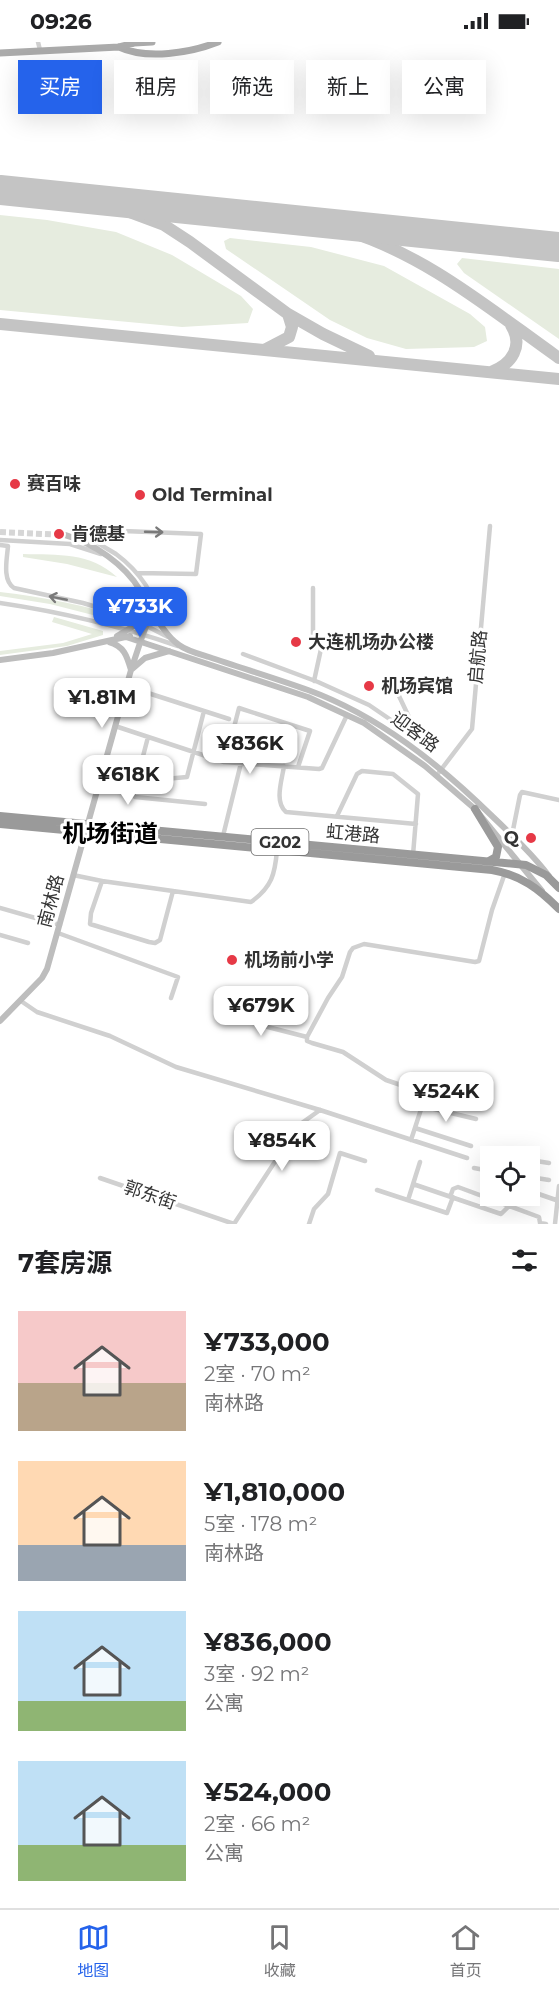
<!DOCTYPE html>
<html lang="zh">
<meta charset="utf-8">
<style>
body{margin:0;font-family:Montserrat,"Noto Sans SC",sans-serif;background:#f6f6f6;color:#202124;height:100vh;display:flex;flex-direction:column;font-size:22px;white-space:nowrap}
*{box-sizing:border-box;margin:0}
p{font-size:20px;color:#757577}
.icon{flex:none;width:33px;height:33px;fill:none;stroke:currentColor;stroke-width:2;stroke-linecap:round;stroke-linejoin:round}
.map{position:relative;height:1182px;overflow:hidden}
.details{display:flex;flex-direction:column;background:#fff;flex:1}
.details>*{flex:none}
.banner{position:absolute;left:18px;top:18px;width:524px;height:54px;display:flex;gap:12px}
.controls{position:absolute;left:480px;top:1104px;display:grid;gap:12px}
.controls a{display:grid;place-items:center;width:60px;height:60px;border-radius:0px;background:#fff;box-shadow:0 6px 24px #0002;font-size:30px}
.price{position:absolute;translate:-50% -51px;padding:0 14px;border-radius:12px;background:#fff;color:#222;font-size:20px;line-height:39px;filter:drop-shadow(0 2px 3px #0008)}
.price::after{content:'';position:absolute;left:50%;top:36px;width:18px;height:14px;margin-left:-9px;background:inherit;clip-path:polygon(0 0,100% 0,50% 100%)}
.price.active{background:#2563eb;color:#fff}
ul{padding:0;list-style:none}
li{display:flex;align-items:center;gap:18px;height:150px;padding:0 18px}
li span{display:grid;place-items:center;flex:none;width:168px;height:120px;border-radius:0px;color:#555}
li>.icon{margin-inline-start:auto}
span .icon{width:72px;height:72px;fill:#fffc;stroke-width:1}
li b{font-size:26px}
h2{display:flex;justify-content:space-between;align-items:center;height:72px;padding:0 18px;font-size:26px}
.chip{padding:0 21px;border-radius:0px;background:#fff;box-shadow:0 6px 24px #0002;font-size:21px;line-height:54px}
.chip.active{background:#2563eb;color:#fff}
.status{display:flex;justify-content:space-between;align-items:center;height:42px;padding:0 30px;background:#fff;direction:ltr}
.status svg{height:16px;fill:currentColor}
.tab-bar{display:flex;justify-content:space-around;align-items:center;height:84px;border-top:2px solid #e0e0e0;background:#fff;font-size:16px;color:#757577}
.tab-bar a{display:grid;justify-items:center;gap:3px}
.tab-bar .active{color:#2563eb}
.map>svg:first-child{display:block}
.green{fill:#e6ecdf}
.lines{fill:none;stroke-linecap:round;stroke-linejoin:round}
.taxiway{stroke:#c4c4c4;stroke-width:12}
.runway{stroke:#c4c4c4;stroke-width:30}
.secondary-tunnel{stroke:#d6d6d6;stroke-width:6;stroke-dasharray:6 3;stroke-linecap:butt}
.street{stroke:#d0d0d0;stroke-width:4.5}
.secondary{stroke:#bdbdbd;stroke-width:6}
.primary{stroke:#ababab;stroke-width:7}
.highway{stroke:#9a9a9a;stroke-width:8}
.oneway{stroke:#7a7a7a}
.poi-dot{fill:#e63946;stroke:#fff;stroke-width:2}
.labels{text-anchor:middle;stroke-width:6;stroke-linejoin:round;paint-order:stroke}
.shield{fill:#fff;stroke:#707070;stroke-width:1.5}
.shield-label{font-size:16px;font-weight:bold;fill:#333}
.poi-label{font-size:18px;font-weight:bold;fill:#333;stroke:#fff;text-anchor:start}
.street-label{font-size:18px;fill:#333;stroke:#fff}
.district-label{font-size:24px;font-weight:bold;fill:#000;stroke:#fff}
</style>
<div class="status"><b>09:26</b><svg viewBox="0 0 49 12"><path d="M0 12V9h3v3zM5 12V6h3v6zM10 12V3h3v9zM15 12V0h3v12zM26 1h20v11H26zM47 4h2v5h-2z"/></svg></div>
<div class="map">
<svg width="559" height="1182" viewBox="0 0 559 1182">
<rect width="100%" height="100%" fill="#fff"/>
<!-- green -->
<path class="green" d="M0,173L47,178L116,190L172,213L241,254L253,267L248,281L182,285L0,268Z
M230,196L311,205L384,224L470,272L485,285L487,299L474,305L406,307L367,296L330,278L226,207L224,199Z
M462,216L559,227V297L464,231L457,222Z
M23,512C58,513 90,510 117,535L67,522L23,515Z
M0,550C44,555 87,564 130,577L128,582L50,562L0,554Z
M54,575L103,589V593L67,604L0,613V609L63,601L92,592L52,580Z"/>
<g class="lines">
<!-- taxiway -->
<path class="taxiway" d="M97,158L164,183L190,200L288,272L323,292L369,314
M281,176C302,179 323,182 344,188C425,212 491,268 559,316
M0,282L559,337
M266,307L289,295L292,285L288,272
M491,330C512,322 524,304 511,283"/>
<!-- runway -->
<path class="runway" d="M0,148L559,205"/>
<!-- secondary-tunnel -->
<path class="secondary-tunnel" d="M0,490L65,493"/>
<!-- street -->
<path class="street" d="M38,0L40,8
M0,498L70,502L101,512
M0,503L8,504C7,517 2,538 14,546L83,561L129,575L168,595
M137,531L196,532L201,492L97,488L90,492L92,497C100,503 108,507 116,512C139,529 157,554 161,582
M313,546V592L321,607L314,639
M0,561C61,570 120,584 178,604
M243,612L318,640L369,663L413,693L416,690L391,637
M126,644L229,677
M115,684L224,720L319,727L322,726L347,673
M148,695L133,753L135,755L205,762
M225,720L239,666L310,689L298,725
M284,724C282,738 274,760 286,770L416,782
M437,733L472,687L490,484
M165,737L187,735L204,669
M337,774L357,732L362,729L393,732L418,752L413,813
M512,793L520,753L522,750L559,758
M223,794L241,721
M73,833L102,839L251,860C272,845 275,832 277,808
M102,839L91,871L90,882L149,900L155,901L160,898L173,849
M0,866L60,883
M58,891L178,935L171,956
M0,893L28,901
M21,959L37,970L110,994L176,1025L320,1068L467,1116
M262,964L256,982L307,995
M446,1034L441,1052L436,1055L386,1038L343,1010L312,1001L307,999V995L328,956L342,935L350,910L353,906L364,902L475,920L479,919L492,868L505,831
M422,1064L476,1077
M415,1086L471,1104
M411,1098L426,1052
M502,1113L509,1114
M530,1118L549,1121
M474,1126L490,1129
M530,1135L549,1138
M100,1136L234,1182
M413,1142L501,1172L509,1164
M377,1148L447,1171L453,1155
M530,1149L556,1158
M450,1155L453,1147L458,1145L539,1175L540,1181L546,1182
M408,1158L420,1120
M234,1182L299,1083L320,1068
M309,1182L314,1167L328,1152L340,1111L365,1119
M555,1182L559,1144"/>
<!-- secondary -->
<path class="secondary" d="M65,493C94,501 125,523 140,548C152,566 161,590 179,603C187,609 199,612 209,615C241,626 275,636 308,648C379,674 439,722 493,775C513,794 533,813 549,834
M141,592H143L152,570
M117,594L142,579L150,567
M126,595L308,655L364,681L425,724L475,767L542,849
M109,600C124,604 127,614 131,628L145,616L169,609
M0,618L53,611L130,594
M0,979L42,936L47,927L131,628L143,592"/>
<!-- primary -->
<path class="primary" d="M119,5C147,18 190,11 218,0
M0,11L119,5L134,1L152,0"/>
<!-- highway -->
<path class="highway" d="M475,767L498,805L496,815L489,819
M0,774L526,823L546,833L559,846
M0,782L492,828C521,833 539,847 559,867"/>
</g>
<!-- one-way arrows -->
<defs><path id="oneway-shaft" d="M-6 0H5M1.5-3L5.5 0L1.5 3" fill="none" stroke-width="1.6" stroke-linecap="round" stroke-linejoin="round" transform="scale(1.5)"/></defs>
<g class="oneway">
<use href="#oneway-shaft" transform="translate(154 490) rotate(2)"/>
<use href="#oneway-shaft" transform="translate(58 556) rotate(-169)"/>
</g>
<!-- markers -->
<g class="poi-dot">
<circle cx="15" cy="442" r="6"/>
<circle cx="140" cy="453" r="6"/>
<circle cx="59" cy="492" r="6"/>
<circle cx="296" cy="600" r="6"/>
<circle cx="369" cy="644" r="6"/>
<circle cx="531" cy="796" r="6"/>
<circle cx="232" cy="918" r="6"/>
</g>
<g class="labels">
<!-- shield labels -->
<rect class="shield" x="251.5" y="787" width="57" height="26" rx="4.5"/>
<g class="shield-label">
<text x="280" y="806">G202</text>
</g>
<!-- poi labels -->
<g class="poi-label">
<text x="27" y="448">赛百味</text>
<text x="152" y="459">Old Terminal</text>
<text x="71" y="498">肯德基</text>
<text x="308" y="606">大连机场办公楼</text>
<text x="381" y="650">机场宾馆</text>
<text x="519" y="802" text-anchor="end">Q</text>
<text x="244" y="924">机场前小学</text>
</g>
<!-- street labels -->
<g class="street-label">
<text transform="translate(478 615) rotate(-85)" y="6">启航路</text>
<text transform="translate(415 690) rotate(36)" y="6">迎客路</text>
<text transform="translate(353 792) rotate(5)" y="6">虹港路</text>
<text transform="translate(51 859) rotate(-75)" y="6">南林路</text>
<text transform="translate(150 1153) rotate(19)" y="6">郭东街</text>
</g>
<!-- district labels -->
<g class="district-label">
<text x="110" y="800">机场街道</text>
</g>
</g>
</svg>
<div class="controls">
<a><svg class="icon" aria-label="locate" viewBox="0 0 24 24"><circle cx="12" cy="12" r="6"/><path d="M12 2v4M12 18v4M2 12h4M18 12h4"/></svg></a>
</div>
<b class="price active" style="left:140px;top:596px">¥733K</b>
<b class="price" style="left:102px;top:687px">¥1.81M</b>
<b class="price" style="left:250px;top:733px">¥836K</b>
<b class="price" style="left:128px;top:764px">¥618K</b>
<b class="price" style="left:261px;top:995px">¥679K</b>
<b class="price" style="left:446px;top:1081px">¥524K</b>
<b class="price" style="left:282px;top:1130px">¥854K</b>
<div class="banner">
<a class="chip active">买房</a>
<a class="chip">租房</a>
<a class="chip">筛选</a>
<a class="chip">新上</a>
<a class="chip">公寓</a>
</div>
</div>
<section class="details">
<h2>7套房源<svg class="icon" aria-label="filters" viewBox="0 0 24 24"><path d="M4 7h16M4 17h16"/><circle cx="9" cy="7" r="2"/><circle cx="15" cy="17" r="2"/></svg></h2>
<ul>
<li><span style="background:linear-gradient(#f6c9c9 60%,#b9a48a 0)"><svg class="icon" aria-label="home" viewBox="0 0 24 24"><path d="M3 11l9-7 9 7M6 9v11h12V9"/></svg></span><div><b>¥733,000</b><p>2室 · 70 m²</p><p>南林路</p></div></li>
<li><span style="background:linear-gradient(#ffd9b3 70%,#9aa5b1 0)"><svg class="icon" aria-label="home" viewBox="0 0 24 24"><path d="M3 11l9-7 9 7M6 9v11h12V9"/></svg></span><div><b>¥1,810,000</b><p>5室 · 178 m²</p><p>南林路</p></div></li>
<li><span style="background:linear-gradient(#bfe0f5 75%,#8fb573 0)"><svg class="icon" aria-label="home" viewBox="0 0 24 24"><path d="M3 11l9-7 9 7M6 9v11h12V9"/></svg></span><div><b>¥836,000</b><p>3室 · 92 m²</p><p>公寓</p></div></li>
<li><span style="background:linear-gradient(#bfe0f5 70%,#8fb573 0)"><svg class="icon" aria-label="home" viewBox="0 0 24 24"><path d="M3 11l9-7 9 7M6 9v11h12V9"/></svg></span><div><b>¥524,000</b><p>2室 · 66 m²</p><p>公寓</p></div></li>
</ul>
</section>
<nav class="tab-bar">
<a class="active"><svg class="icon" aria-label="map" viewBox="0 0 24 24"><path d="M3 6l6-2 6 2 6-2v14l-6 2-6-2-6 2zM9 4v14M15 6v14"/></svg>地图</a>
<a><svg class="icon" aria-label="saved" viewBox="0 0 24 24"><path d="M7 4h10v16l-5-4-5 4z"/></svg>收藏</a>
<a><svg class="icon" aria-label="home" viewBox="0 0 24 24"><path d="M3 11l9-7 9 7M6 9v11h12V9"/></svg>首页</a>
</nav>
